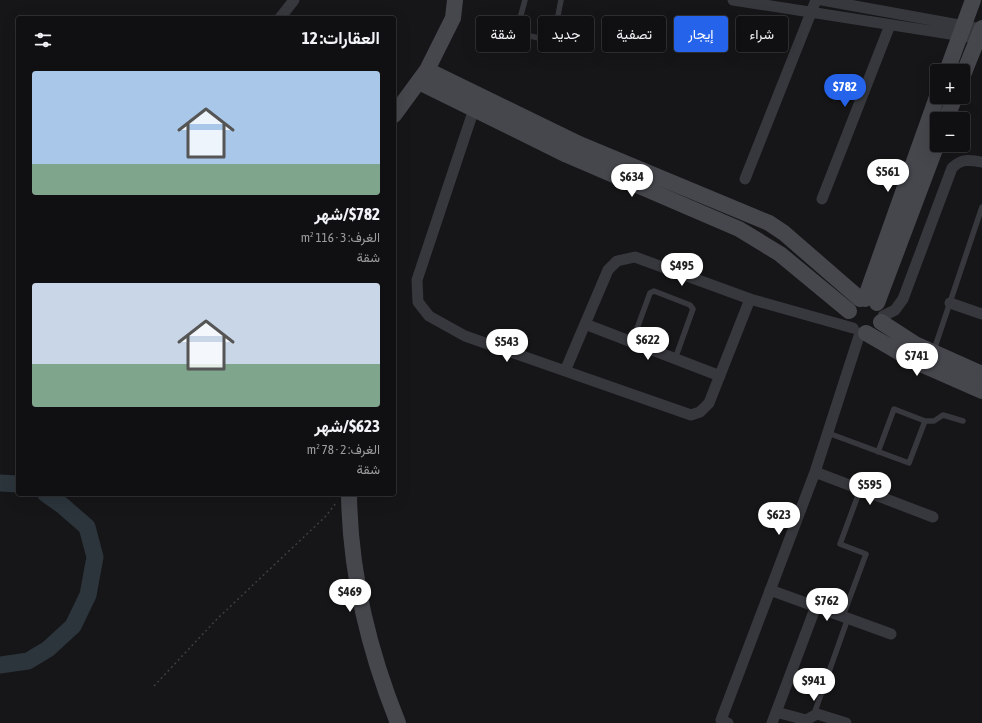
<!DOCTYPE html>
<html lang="ar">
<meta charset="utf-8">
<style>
body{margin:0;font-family:"Asap Condensed",Vazirmatn,sans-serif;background:#19191b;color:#f1f3f6;direction:rtl;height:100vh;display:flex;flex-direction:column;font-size:15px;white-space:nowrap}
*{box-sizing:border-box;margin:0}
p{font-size:13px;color:#9c9d9f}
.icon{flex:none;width:22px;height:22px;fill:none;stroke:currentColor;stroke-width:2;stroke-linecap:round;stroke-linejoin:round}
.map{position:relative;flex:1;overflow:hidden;direction:ltr}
.side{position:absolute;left:16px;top:16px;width:380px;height:480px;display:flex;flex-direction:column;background:#101012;border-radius:4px;box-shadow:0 4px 16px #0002,0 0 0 1px #303032;direction:rtl}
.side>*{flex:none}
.hud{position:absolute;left:408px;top:16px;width:380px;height:36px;direction:rtl;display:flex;gap:8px}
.buttons{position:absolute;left:930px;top:64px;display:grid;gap:8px}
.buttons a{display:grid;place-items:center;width:40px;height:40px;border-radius:4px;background:#101012;box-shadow:0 4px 16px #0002,0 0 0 1px #303032;font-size:20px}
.price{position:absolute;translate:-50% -34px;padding:0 9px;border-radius:14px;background:#fff;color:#222;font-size:13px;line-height:26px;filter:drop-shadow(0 1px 2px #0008)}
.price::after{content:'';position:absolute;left:50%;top:24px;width:12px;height:9px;margin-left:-6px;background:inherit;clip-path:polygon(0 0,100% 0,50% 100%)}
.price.on{background:#2563eb;color:#fff}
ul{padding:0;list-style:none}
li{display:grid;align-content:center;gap:8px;height:212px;padding:0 16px}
li span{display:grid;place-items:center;height:124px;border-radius:4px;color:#555}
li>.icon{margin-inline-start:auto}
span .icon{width:72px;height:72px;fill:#fffc;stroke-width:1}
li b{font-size:17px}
h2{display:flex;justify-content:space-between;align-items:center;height:48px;padding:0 16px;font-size:17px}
.chip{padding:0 14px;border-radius:4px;background:#101012;box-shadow:0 4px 16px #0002,0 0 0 1px #303032;font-size:14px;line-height:36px}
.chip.on{background:#2563eb;color:#fff}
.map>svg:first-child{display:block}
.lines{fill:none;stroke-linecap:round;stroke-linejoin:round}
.river{stroke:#2c353c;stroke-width:17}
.path{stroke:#3d3f44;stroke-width:1.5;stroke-dasharray:2 3;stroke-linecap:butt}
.lane{stroke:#37383d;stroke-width:5.5}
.street{stroke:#37383d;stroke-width:11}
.secondary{stroke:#45474d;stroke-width:16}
</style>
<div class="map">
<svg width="982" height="723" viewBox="0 0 982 723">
<rect width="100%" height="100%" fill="#161618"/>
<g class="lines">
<!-- river -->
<path class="river" d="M0,483L18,484
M0,665L28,661L48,649L73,626L88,595L95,557L87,527L63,506L46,494"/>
<!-- path -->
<path class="path" d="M154,686L217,619L326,516L336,503"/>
<!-- lane -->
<path class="lane" d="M525,0L516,33L553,41L561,0
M632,342L650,293L654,291L690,305L693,309L675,359
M934,350L982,207
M925,421H934L943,415L963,421
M828,433L909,463L925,421L894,409L878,452
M843,616L866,554L840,544L860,490
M814,714L848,618"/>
<!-- street -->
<path class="street" d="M733,0L982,39
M822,0L982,29
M280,18L294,0
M476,103L417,280L418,302L429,316L465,336L691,415L700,412L709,403L750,299
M745,179L816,0
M822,199L890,25
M950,303L982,314
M883,316L895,310L903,299L952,168C962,158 969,160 982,162
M585,324L720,376
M565,371L608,270L617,261L635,257L750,299L853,328
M815,472L933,517
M770,590L891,634
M776,712L806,720L817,714L846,723
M728,723L721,720L815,472L860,333
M772,723L816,606"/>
<!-- secondary -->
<path class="secondary" d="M427,70L579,144L769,223L784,233L860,299
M947,71L973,0
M963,75L982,28
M419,82L567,155L739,229L780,254L849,311
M394,115L427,70L453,18L455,0
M946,119L955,97
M865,299L937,97
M877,303L937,144
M881,322L915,344L982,374
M866,333L916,362L982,391
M349,494C350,572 369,651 398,723"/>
</g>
</svg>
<div class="buttons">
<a>+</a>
<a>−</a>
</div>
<b class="price on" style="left:845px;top:108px">$782</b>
<b class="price" style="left:888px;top:193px">$561</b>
<b class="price" style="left:632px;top:198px">$634</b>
<b class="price" style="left:682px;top:287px">$495</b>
<b class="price" style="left:648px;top:361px">$622</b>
<b class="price" style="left:507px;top:363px">$543</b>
<b class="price" style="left:917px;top:377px">$741</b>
<b class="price" style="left:870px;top:506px">$595</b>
<b class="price" style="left:779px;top:536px">$623</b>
<b class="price" style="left:350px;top:613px">$469</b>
<b class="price" style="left:827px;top:622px">$762</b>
<b class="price" style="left:814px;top:702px">$941</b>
<div class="hud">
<a class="chip">شراء</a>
<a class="chip on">إيجار</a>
<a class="chip">تصفية</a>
<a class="chip">جديد</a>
<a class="chip">شقة</a>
</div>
<section class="side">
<h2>العقارات: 12<svg class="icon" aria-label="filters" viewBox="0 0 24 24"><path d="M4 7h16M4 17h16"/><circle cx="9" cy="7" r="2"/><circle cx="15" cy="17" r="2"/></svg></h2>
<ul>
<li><span style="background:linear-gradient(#a9c7e8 75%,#7fa58c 0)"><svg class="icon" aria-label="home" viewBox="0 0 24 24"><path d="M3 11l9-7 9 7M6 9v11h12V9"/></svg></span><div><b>$782/شهر</b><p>الغرف: 3 · 116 m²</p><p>شقة</p></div></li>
<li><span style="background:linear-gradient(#c9d6e8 65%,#7fa58c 0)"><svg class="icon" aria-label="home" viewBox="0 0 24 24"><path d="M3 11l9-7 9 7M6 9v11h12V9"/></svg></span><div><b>$623/شهر</b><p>الغرف: 2 · 78 m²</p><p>شقة</p></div></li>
</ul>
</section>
</div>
